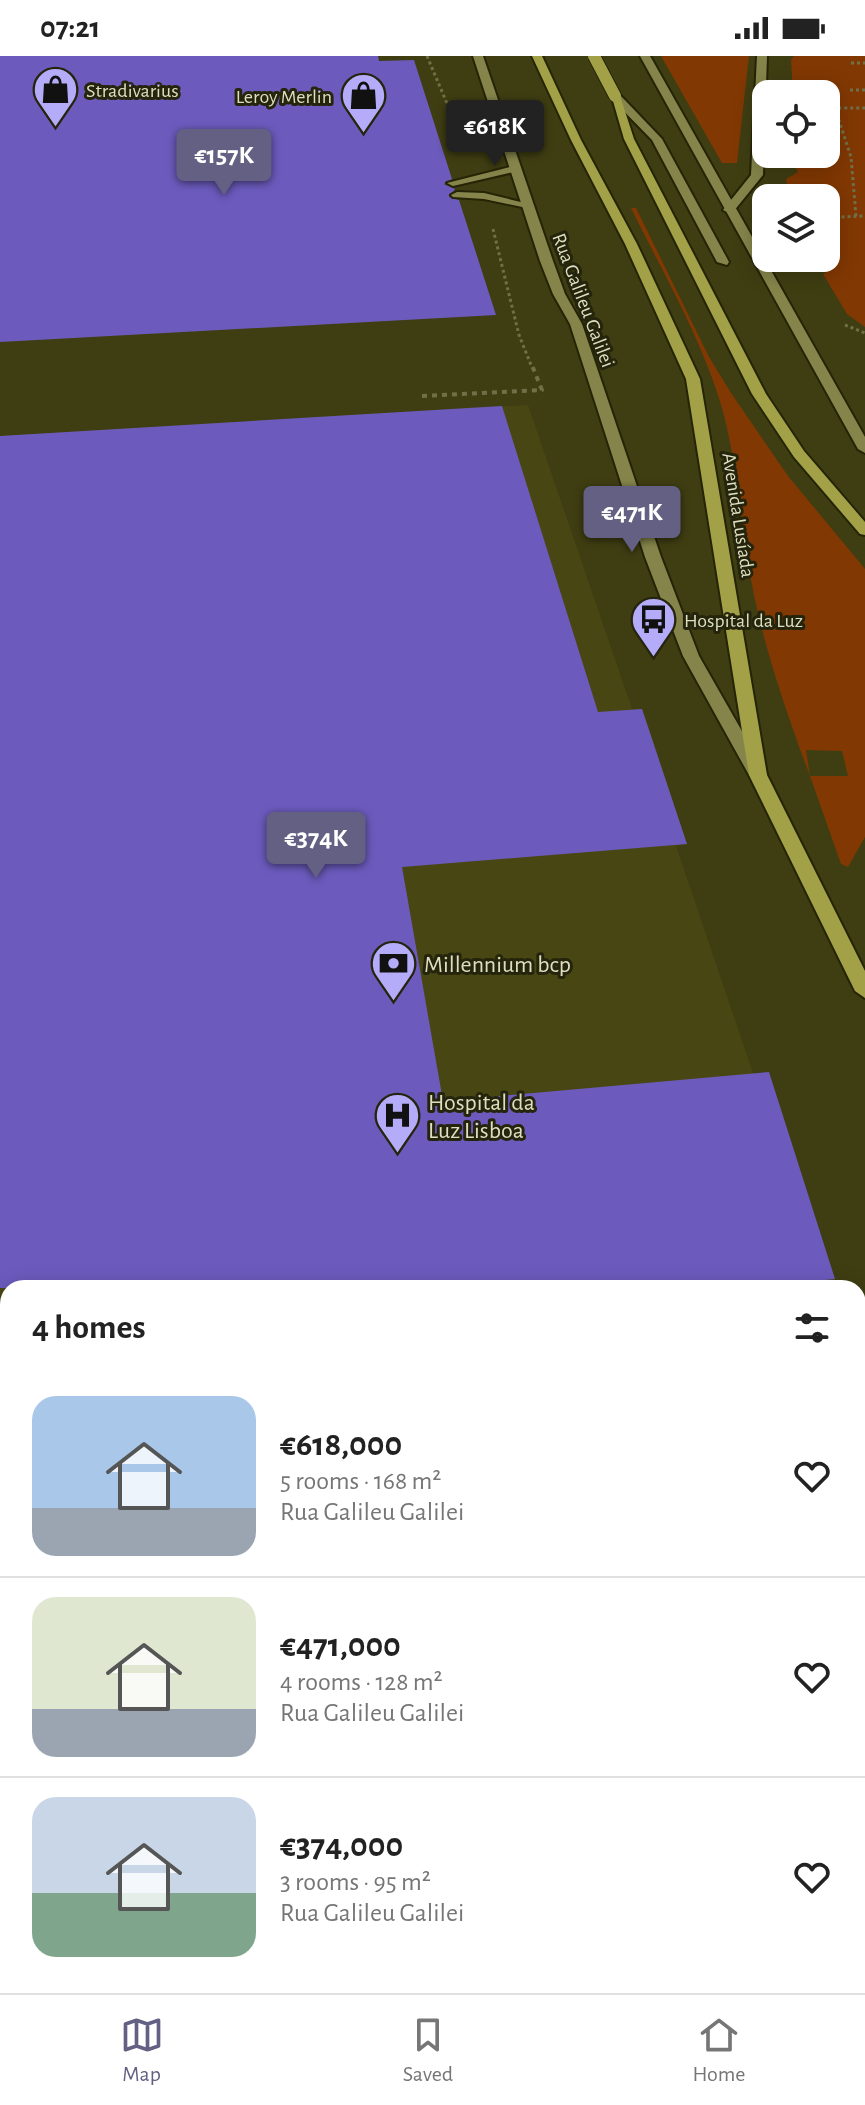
<!DOCTYPE html>
<meta charset="utf-8">
<style>
body{margin:0;font-family:"Alegreya Sans",sans-serif;background:#f6f6f6;color:#222;height:100vh;display:flex;flex-direction:column;font-size:30px;white-space:nowrap}
*{box-sizing:border-box;margin:0}
p{font-size:26px;color:#767676}
.icon{flex:none;width:44px;height:44px;fill:none;stroke:currentColor;stroke-width:2;stroke-linecap:round;stroke-linejoin:round}
.map{position:relative;flex:1;overflow:hidden}
.side{position:absolute;left:0px;top:1224px;width:866px;height:714px;display:flex;flex-direction:column;background:#fff;border-radius:24px 24px 0 0;box-shadow:0 4px 20px #0003}
.side>*{flex:none}
.tools{position:absolute;left:752px;top:24px;display:grid;gap:16px}
.tools a{display:grid;place-items:center;width:88px;height:88px;border-radius:16px;background:#fff;box-shadow:0 4px 20px #0003;font-size:40px}
.price{position:absolute;translate:-50% -68px;padding:0 18px;border-radius:8px;background:#646083;color:#fff;font-size:26px;line-height:52px;filter:drop-shadow(0 2px 4px #0008)}
.price::after{content:'';position:absolute;left:50%;top:48px;width:24px;height:18px;margin-left:-12px;background:inherit;clip-path:polygon(0 0,100% 0,50% 100%)}
.price.current{background:#222;color:#fff}
ul{padding:0;list-style:none}
li{display:flex;align-items:center;gap:24px;height:200px;padding:0 32px}
li+li{border-top:2px solid #e0e0e0}
li span{display:grid;place-items:center;flex:none;width:224px;height:160px;border-radius:24px;color:#555}
li>.icon{margin-inline-start:auto}
span .icon{width:96px;height:96px;fill:#fffc;stroke-width:1}
li b{font-size:34px}
h2{display:flex;justify-content:space-between;align-items:center;height:96px;padding:0 32px;font-size:34px}
.status{display:flex;justify-content:space-between;align-items:center;height:56px;padding:0 40px;background:#fff;direction:ltr}
.status svg{height:22px;fill:currentColor}
.menu{display:flex;justify-content:space-around;align-items:center;height:112px;border-top:2px solid #e0e0e0;background:#fff;font-size:22px;color:#767676}
.menu a{display:grid;justify-items:center;gap:4px}
.menu .current{color:#646083}
.map>svg:first-child{display:block}
.built{fill:#484713}
.green{fill:#823803}
.building{fill:#6c5bbd}
.lines{fill:none;stroke-linecap:round;stroke-linejoin:round}
.service-casing{stroke:#252406;stroke-width:4}
.minor-casing{stroke:#252406;stroke-width:4}
.primary-casing{stroke:#252406;stroke-width:4}
.path-far1{stroke:#707048;stroke-width:3;stroke-dasharray:3 3;stroke-linecap:butt}
.path{stroke:#707048;stroke-width:4;stroke-dasharray:5 5;stroke-linecap:butt}
.service{fill:#85854b;fill-rule:evenodd}
.minor{fill:#85854b;fill-rule:evenodd}
.primary{fill:#a2a147;fill-rule:evenodd}
.primary-bridge-casing{stroke:#252406;stroke-width:14;stroke-linecap:butt}
.primary-bridge{stroke:#a2a147;stroke-width:12}
.labels{text-anchor:middle;stroke-width:6;stroke-linejoin:round;paint-order:stroke}
.far-poi-label{font-size:20px;fill:#dedfc1;stroke:#25240c;text-anchor:start}
.far-street-label{font-size:20px;fill:#dedfc1;stroke:#25240c}
.poi-label{font-size:24px;fill:#dedfc1;stroke:#25240c;text-anchor:start}
</style>
<div class="status"><b>07:21</b><svg viewBox="0 0 49 12"><path d="M0 12V9h3v3zM5 12V6h3v6zM10 12V3h3v9zM15 12V0h3v12zM26 1h20v11H26zM47 4h2v5h-2z"/></svg></div>
<div class="map">
<svg width="865" height="1937" viewBox="0 0 865 1937">
<rect width="100%" height="100%" fill="#3f3e12"/>
<!-- built -->
<path class="built" d="M528,349L632,653H642L651,678L687,788L676,790L753,1017L821,1181L838,1232H8V1930H858V1290L865,1311V1937H0V380Z"/>
<!-- green -->
<path class="green" d="M661,0H749L737,107H722Z
M794,0H865V271L847,258L823,218L830,214L821,202H826V142H789L786,123L798,116L787,98H826V38H793L791,4Z
M631,152H636L709,301L731,337L788,420L865,513V781L848,811L841,808L810,720H848L842,695L806,694L810,720C788,661 767,601 754,539C741,477 739,414 722,352C702,283 663,217 631,152Z"/>
<!-- building -->
<path class="building" d="M0,0H378L379,5L414,4L452,123L444,128L455,133L449,141L459,144L496,259L0,286Z
M502,350L598,656L642,653L687,788L402,811L443,1045L769,1016L835,1223L743,1232H0V380Z"/>
<g class="lines">
<defs>
<path id="service" d="M757,0H767L763,119L733,156L729,157L723,154L751,119Z
M611,38H619L662,83L729,206L727,209L717,206L652,84L611,42Z
M514,110L518,111V115L453,130L447,127Z
M457,136L484,137L533,149L527,152L484,143L453,141L451,139Z
M865,1242V1260L858,1261V1243Z
M8,1329V1349L0,1350V1330Z
M865,1358V1378L858,1379V1359Z
M8,1453V1475L0,1476V1454Z"/>
<path id="minor" d="M473,0H483L553,205L565,238L582,268L661,501L699,600L767,719L764,723H752L749,719L683,600L645,501L570,268L553,238L540,205Z
M640,0H650L865,381V397L858,393Z"/>
<path id="primary" d="M532,0H542L581,84L637,188L700,323L767,719L865,915V942L855,935L749,719L686,323L625,188L571,84Z
M611,38L620,40L634,83L766,338L804,395L865,466V479L860,478L794,401L752,338L624,83Z"/>
</defs>
<!-- service casing -->
<use href="#service" class="service-casing"/>
<!-- minor casing -->
<use href="#minor" class="minor-casing"/>
<!-- primary casing -->
<use href="#primary" class="primary-casing"/>
<!-- path-far1 -->
<path class="path-far1" d="M427,0L467,95
M851,7H865
M850,34H865
M856,160L851,101L835,52H865
M826,170L841,161L865,160
M493,173L519,279L531,309
M796,204L817,202
M845,269L865,277"/>
<!-- path -->
<path class="path" d="M422,340L542,334L531,307"/>
<!-- service -->
<use href="#service" class="service"/>
<!-- minor -->
<use href="#minor" class="minor"/>
<!-- primary -->
<use href="#primary" class="primary"/>
<defs>
<path id="primary-bridge" d="M594,0L615,40"/>
</defs>
<!-- primary-bridge casing -->
<use href="#primary-bridge" class="primary-bridge-casing"/>
<!-- primary-bridge -->
<use href="#primary-bridge" class="primary-bridge"/>
</g>
<!-- icons -->
<defs>
<symbol id="shop-pin" viewBox="-11 -11 22 30"><path d="M0 17L-7.5 6A9.5 9.5 0 1 1 7.5 6Z" fill="#b4acf9" stroke="#25240c"/><path d="M-5-2.5h2.3a2.7 3.5 0 0 1 5.4 0H5L5.5 6h-11ZM-1.5-2.5h3a1.5 2.3 0 0 0-3 0Z" fill="#111"/></symbol>
<symbol id="bus-pin" viewBox="-11 -11 22 30"><path d="M0 17L-7.5 6A9.5 9.5 0 1 1 7.5 6Z" fill="#b4acf9" stroke="#25240c"/><path d="M-5-6H5V4H4V6H2V4H-2V6H-4V4H-5ZM-3.5-4V0h7V-4ZM-3.5 1.2v1.5H-2V1.2ZM2 1.2v1.5H3.5V1.2Z" fill="#111"/></symbol>
<symbol id="bank-pin" viewBox="-11 -11 22 30"><path d="M0 17L-7.5 6A9.5 9.5 0 1 1 7.5 6Z" fill="#b4acf9" stroke="#25240c"/><path d="M-6-4H6V4H-6ZM0-2.3a2.3 2.3 0 1 0 0 4.6a2.3 2.3 0 1 0 0-4.6Z" fill="#111"/></symbol>
<symbol id="hospital-pin" viewBox="-11 -11 22 30"><path d="M0 17L-7.5 6A9.5 9.5 0 1 1 7.5 6Z" fill="#b4acf9" stroke="#25240c"/><path d="M-5-5h3v3.5h4V-5h3V5h-3V1.5h-4V5h-3Z" fill="#111"/></symbol>
</defs>
<g fill-rule="evenodd">
<use href="#shop-pin" x="30" y="8" width="51" height="69"/>
<use href="#shop-pin" x="338" y="14" width="51" height="69"/>
<use href="#bus-pin" x="628" y="538" width="51" height="69"/>
<use href="#bank-pin" x="368" y="882" width="51" height="69"/>
<use href="#hospital-pin" x="372" y="1034" width="51" height="69"/>
</g>
<g class="labels">
<!-- far-poi labels -->
<g class="far-poi-label">
<text x="86" y="41">Stradivarius</text>
<text x="332" y="47" text-anchor="end">Leroy Merlin</text>
<text x="684" y="571">Hospital da Luz</text>
</g>
<!-- far-street labels -->
<g class="far-street-label">
<text transform="translate(584 244) rotate(69)" y="7">Rua Galileu Galilei</text>
<text transform="translate(739 459) rotate(81)" y="7">Avenida Lusíada</text>
</g>
<!-- poi labels -->
<g class="poi-label">
<text x="424" y="916">Millennium bcp</text>
<text x="428" y="1054">Hospital da<tspan x="428" dy="28">Luz Lisboa</tspan></text>
</g>
</g>
</svg>
<div class="tools">
<a><svg class="icon" aria-label="locate" viewBox="0 0 24 24"><circle cx="12" cy="12" r="6"/><path d="M12 2v4M12 18v4M2 12h4M18 12h4"/></svg></a>
<a><svg class="icon" aria-label="layers" viewBox="0 0 24 24"><path d="M12 4l9 5-9 5-9-5zM3 14l9 5 9-5"/></svg></a>
</div>
<b class="price current" style="left:495px;top:112px">€618K</b>
<b class="price" style="left:224px;top:141px">€157K</b>
<b class="price" style="left:632px;top:498px">€471K</b>
<b class="price" style="left:316px;top:824px">€374K</b>
<section class="side">
<h2>4 homes<svg class="icon" aria-label="filters" viewBox="0 0 24 24"><path d="M4 7h16M4 17h16"/><circle cx="9" cy="7" r="2"/><circle cx="15" cy="17" r="2"/></svg></h2>
<ul>
<li><span style="background:linear-gradient(#a9c7e8 70%,#9aa5b1 0)"><svg class="icon" aria-label="home" viewBox="0 0 24 24"><path d="M3 11l9-7 9 7M6 9v11h12V9"/></svg></span><div><b>€618,000</b><p>5 rooms · 168 m²</p><p>Rua Galileu Galilei</p></div><svg class="icon" aria-label="heart" viewBox="0 0 24 24"><path d="M12 20l-8-8c-3-5 5-10 8-4 3-6 11-1 8 4z"/></svg></li>
<li><span style="background:linear-gradient(#dfe7d0 70%,#9aa5b1 0)"><svg class="icon" aria-label="home" viewBox="0 0 24 24"><path d="M3 11l9-7 9 7M6 9v11h12V9"/></svg></span><div><b>€471,000</b><p>4 rooms · 128 m²</p><p>Rua Galileu Galilei</p></div><svg class="icon" aria-label="heart" viewBox="0 0 24 24"><path d="M12 20l-8-8c-3-5 5-10 8-4 3-6 11-1 8 4z"/></svg></li>
<li><span style="background:linear-gradient(#c9d6e8 60%,#7fa58c 0)"><svg class="icon" aria-label="home" viewBox="0 0 24 24"><path d="M3 11l9-7 9 7M6 9v11h12V9"/></svg></span><div><b>€374,000</b><p>3 rooms · 95 m²</p><p>Rua Galileu Galilei</p></div><svg class="icon" aria-label="heart" viewBox="0 0 24 24"><path d="M12 20l-8-8c-3-5 5-10 8-4 3-6 11-1 8 4z"/></svg></li>
</ul>
</section>
</div>
<nav class="menu">
<a class="current"><svg class="icon" aria-label="map" viewBox="0 0 24 24"><path d="M3 6l6-2 6 2 6-2v14l-6 2-6-2-6 2zM9 4v14M15 6v14"/></svg>Map</a>
<a><svg class="icon" aria-label="saved" viewBox="0 0 24 24"><path d="M7 4h10v16l-5-4-5 4z"/></svg>Saved</a>
<a><svg class="icon" aria-label="home" viewBox="0 0 24 24"><path d="M3 11l9-7 9 7M6 9v11h12V9"/></svg>Home</a>
</nav>
